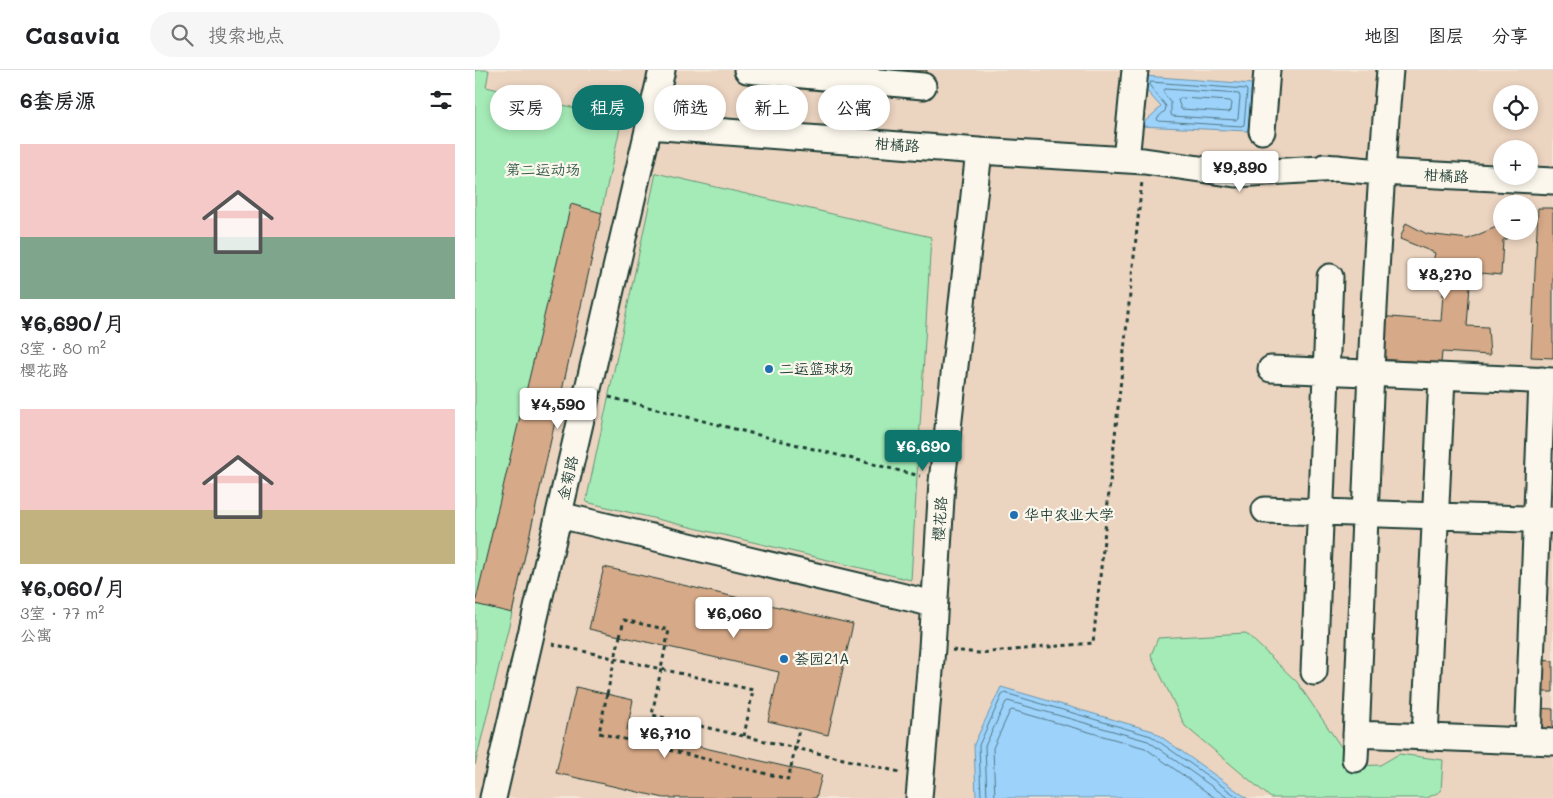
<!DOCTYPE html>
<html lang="zh">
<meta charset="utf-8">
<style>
body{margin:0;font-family:Mali,"LXGW WenKai TC",sans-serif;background:#f6f6f6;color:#202124;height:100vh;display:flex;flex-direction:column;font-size:19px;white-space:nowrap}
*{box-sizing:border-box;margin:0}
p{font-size:16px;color:#757577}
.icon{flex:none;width:28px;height:28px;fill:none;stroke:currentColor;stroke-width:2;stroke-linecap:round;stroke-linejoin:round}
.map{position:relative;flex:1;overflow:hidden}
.details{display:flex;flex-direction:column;background:#fff;width:475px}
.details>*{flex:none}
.top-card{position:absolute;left:15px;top:15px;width:475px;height:45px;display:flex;gap:10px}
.fabs{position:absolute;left:1018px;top:15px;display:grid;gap:10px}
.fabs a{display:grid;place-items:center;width:45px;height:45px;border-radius:50%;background:#fff;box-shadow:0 2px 8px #0003;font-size:25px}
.price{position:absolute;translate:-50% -42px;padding:0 11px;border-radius:5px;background:#fff;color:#222;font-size:16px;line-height:32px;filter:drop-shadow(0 1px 2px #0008)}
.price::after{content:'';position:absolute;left:50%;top:30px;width:15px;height:11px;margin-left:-8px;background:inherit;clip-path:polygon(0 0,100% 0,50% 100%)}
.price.on{background:#0f766e;color:#fff}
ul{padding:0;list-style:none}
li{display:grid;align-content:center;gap:10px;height:265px;padding:0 20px}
li span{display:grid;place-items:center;height:155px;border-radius:0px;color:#555}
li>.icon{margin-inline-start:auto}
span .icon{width:90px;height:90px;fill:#fffc;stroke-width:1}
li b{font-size:21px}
h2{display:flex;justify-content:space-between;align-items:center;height:60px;padding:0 20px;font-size:21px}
.chip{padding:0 18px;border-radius:22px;background:#fff;box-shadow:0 2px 8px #0003;font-size:18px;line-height:45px}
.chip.on{background:#0f766e;color:#fff}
header{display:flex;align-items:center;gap:30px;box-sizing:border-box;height:70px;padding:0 25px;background:#fff;border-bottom:1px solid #e0e0e0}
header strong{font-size:24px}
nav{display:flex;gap:28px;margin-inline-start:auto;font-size:18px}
.search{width:350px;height:45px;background:#f6f6f6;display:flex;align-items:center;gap:12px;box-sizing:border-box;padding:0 18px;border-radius:28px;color:#757577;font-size:19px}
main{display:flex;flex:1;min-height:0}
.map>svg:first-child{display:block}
.built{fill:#ebd4c0;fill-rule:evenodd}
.green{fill:#a5ebb7;stroke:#629476}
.water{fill:#9dd2fb;stroke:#6b96ab}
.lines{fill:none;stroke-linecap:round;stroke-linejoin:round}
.shore{stroke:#517984;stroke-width:1}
.building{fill:#d6a988;stroke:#1f3d34}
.minor-casing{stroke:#1f3d34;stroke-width:29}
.path{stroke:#1f3d34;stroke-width:3;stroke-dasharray:4 4;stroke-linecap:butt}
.minor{stroke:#fbf7ec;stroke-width:25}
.path-bridge{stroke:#1f3d34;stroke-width:3;stroke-dasharray:4 4;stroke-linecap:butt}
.poi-dot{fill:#1f6fb2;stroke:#fbf7ec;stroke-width:2}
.labels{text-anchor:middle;stroke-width:4.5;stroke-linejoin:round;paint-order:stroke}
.street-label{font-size:15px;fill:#1f3d34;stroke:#fbf7ec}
.park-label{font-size:15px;fill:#3a604e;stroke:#fbf7ec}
.poi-label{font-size:15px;fill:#1f3d34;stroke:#fbf7ec;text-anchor:start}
</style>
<header>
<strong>Casavia</strong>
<div class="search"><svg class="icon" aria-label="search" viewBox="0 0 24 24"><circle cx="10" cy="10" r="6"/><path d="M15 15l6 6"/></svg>搜索地点</div>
<nav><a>地图</a><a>图层</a><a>分享</a></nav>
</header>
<main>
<section class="details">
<h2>6套房源<svg class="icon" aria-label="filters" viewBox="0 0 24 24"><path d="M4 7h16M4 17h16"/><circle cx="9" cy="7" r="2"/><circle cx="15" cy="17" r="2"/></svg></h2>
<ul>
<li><span style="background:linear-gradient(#f6c9c9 60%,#7fa58c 0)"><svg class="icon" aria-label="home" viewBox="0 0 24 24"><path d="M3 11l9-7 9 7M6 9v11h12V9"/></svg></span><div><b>¥6,690/月</b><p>3室 · 80 m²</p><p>樱花路</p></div></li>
<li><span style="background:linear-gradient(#f6c9c9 65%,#c2b280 0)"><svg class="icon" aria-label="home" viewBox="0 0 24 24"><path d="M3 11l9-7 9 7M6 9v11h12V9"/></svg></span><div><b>¥6,060/月</b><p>3室 · 77 m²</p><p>公寓</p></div></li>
</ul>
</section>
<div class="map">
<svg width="1078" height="728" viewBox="0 0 1078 728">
<rect width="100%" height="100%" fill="#f4e7d8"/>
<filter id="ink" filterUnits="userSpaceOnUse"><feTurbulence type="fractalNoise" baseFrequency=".02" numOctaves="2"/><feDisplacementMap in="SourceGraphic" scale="10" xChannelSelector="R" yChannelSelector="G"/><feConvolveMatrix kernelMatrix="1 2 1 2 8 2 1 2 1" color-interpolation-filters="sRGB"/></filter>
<g filter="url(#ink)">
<!-- built -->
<path class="built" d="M0,0H1078V728H0ZM1026,24H1054V51H1026ZM1026,79H1054V106H1026ZM1026,134H1054V161H1026Z"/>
<!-- green -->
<path class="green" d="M0,0H14L11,17L147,49L37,543L0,695Z
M181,103L456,167L436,510L111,432Z
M771,563L822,612L879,696L905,695L924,684L968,690L966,721L952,728H796L710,656L676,585L683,568Z"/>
<!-- water -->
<path class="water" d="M669,6L778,14L773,61L665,56L686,37L669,18Z
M526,617L678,661L772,728H501L499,674Z"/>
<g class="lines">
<!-- shore -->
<path class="shore" d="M676,12L771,19L772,21L769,55L766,56L683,51L682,48L690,41L691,36L675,16Z
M690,19L764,24L765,27L763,48L761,50L697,46L696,44V33L688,22Z
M706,28L755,31L757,33L756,40L754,42L706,39L703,30Z
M506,728L504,675L527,625L530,623L676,666L764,728
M512,728L510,676L531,632L533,631L673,671L753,728
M520,728L518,678L535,641L537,640L670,678L740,728"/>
</g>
<!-- building -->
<path class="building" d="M399,0H452L451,8Z
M96,134L127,143L37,543L0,534Z
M1063,138H1078V288L1056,287Z
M931,153L952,164L993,169L1026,155V161H1032L1035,167L1028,170L1026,205L996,202L992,256L1013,257L1015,285L967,282L966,293L901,289L903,246L966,251L970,197L957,196L960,183L925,169Z
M129,497L378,554L353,665L293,651L304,602L114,559Z
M1063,590L1078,591V622H1061Z
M101,617L158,630L152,660L347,705L341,728H189L81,703Z
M1061,638L1078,639V662L1061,661Z"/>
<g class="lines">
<defs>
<path id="minor" d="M272,0L448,16
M174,56L504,81L669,91L760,104L864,98
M787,61L792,0
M651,90L660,0
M849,97L906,102L1078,111
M796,299L1078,311
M790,440L1078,450
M84,445L459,534
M839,602L855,207
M881,664L1078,672
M950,667L967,307
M1053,671L1067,310
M880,689C891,459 895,229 915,0
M18,728L187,0
M444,728L457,578L467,412L504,81"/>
</defs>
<!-- minor casing -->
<use href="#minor" class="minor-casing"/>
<!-- path -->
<path class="path" d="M134,327L445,406
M145,566L149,550L194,560L186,599L278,620L269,666
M77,574L186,599L177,645L425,702
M477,580L504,583L618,573L667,111
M132,624L124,663L313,709L316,697"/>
<!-- minor -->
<use href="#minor" class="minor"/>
<!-- path-bridge -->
<path class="path-bridge" d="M132,624L145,566
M316,697L324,659"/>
</g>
</g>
<!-- markers -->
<g class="poi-dot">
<circle cx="294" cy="299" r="5"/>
<circle cx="539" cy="445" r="5"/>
<circle cx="309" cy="589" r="5"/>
</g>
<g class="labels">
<!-- street labels -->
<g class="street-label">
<text transform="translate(422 75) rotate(4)" y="5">柑橘路</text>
<text transform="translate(971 106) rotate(3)" y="5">柑橘路</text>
<text transform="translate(93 408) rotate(-77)" y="5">金菊路</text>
<text transform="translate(465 449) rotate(-86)" y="5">樱花路</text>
</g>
<!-- park labels -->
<g class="park-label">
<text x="68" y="105">第二运动场</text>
</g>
<!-- poi labels -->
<g class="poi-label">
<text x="304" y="304">二运篮球场</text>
<text x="549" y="450">华中农业大学</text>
<text x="319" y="594">荟园21A</text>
</g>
</g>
</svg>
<div class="fabs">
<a><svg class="icon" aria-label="locate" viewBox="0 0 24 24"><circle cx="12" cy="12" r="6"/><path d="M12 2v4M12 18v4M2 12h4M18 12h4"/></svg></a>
<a>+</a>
<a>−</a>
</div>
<b class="price" style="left:765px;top:123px">¥9,890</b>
<b class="price" style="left:970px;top:230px">¥8,270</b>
<b class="price" style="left:83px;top:360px">¥4,590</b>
<b class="price on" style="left:448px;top:402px">¥6,690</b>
<b class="price" style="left:259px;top:569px">¥6,060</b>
<b class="price" style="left:190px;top:689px">¥6,710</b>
<div class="top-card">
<a class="chip">买房</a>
<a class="chip on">租房</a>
<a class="chip">筛选</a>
<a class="chip">新上</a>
<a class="chip">公寓</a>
</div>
</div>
</main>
